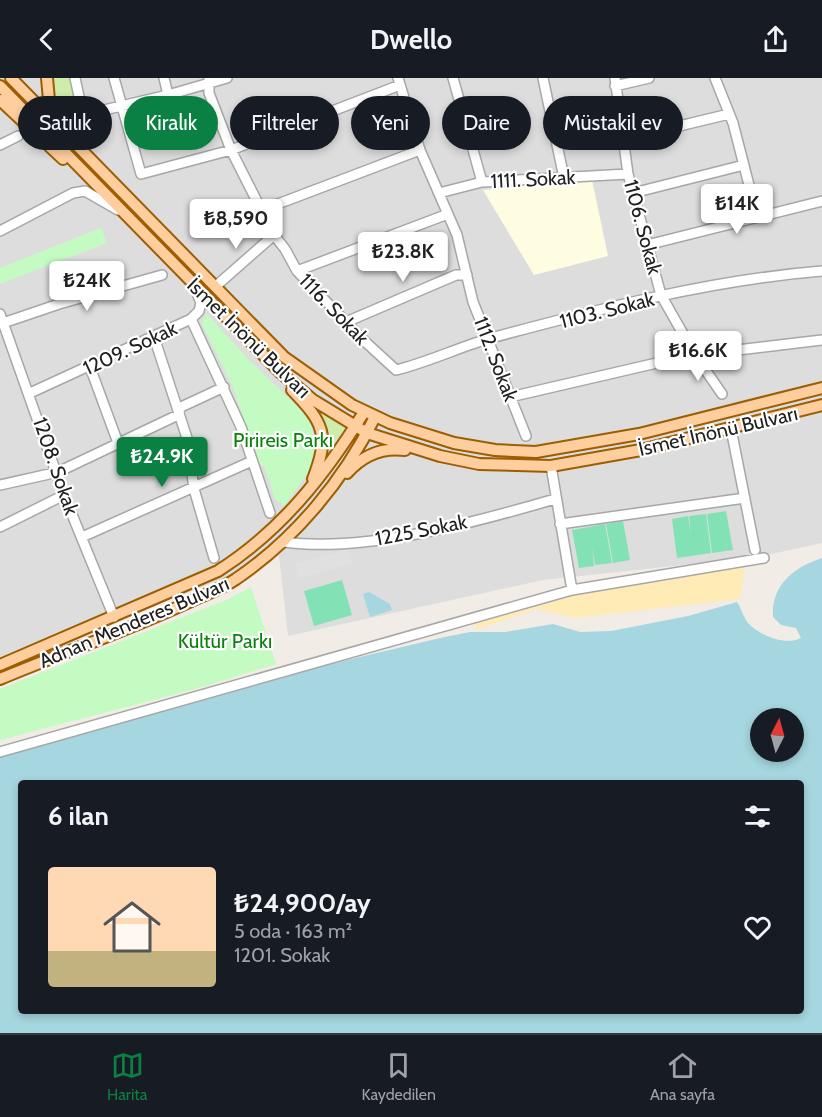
<!DOCTYPE html>
<html lang="tr">
<meta charset="utf-8">
<style>
body{margin:0;font-family:Cabin,sans-serif;background:#242831;color:#f1f3f6;height:100vh;display:flex;flex-direction:column;font-size:22px;white-space:nowrap}
*{box-sizing:border-box;margin:0}
p{font-size:20px;color:#9ea1a6}
.icon{flex:none;width:33px;height:33px;fill:none;stroke:currentColor;stroke-width:2;stroke-linecap:round;stroke-linejoin:round}
.map{position:relative;flex:1;overflow:hidden}
.sheet{position:absolute;left:18px;top:702px;width:786px;height:234px;display:flex;flex-direction:column;background:#171b24;border-radius:6px;box-shadow:0 3px 9px #0003}
.sheet>*{flex:none}
.guide{position:absolute;left:18px;top:18px;width:786px;height:54px;display:flex;gap:12px}
.needle{width:39px;rotate:6deg}
.tools{position:absolute;left:750px;top:630px;display:grid;gap:12px}
.tools a{display:grid;place-items:center;width:54px;height:54px;border-radius:50%;background:#171b24;box-shadow:0 3px 9px #0003;font-size:30px}
.price{position:absolute;translate:-50% -51px;padding:0 14px;border-radius:6px;background:#fff;color:#222;font-size:20px;line-height:39px;filter:drop-shadow(0 2px 3px #0008)}
.price::after{content:'';position:absolute;left:50%;top:36px;width:18px;height:14px;margin-left:-9px;background:inherit;clip-path:polygon(0 0,100% 0,50% 100%)}
.price.selected{background:#0b8043;color:#fff}
ul{padding:0;list-style:none}
li{display:flex;align-items:center;gap:18px;height:150px;padding:0 30px}
li span{display:grid;place-items:center;flex:none;width:168px;height:120px;border-radius:6px;color:#555}
li>.icon{margin-inline-start:auto}
span .icon{width:72px;height:72px;fill:#fffc;stroke-width:1}
li b{font-size:26px}
h2{display:flex;justify-content:space-between;align-items:center;height:72px;padding:0 30px;font-size:26px}
.tag{padding:0 21px;border-radius:27px;background:#171b24;box-shadow:0 3px 9px #0003;font-size:21px;line-height:54px}
.tag.selected{background:#0b8043;color:#fff}
header{display:flex;justify-content:space-between;align-items:center;height:78px;padding:0 30px;background:#171b24;font-size:27px;font-weight:700}
.dock{display:flex;justify-content:space-around;align-items:center;height:84px;border-top:2px solid #363941;background:#171b24;font-size:16px;color:#9ea1a6}
.dock a{display:grid;justify-items:center;gap:3px}
.dock .selected{color:#0b8043}
.map>svg:first-child{display:block}
.residential{fill:#dedddd}
.education{fill:#fffde1}
.grass{fill:#cfecab}
.sand{fill:#ffebb6}
.park{fill:#c3fbc3}
.pitch{fill:#82e2b6}
.parking{fill:#e0e0e0}
.water{fill:#a6d6df;fill-rule:evenodd}
.lines{fill:none;stroke-linecap:round;stroke-linejoin:round}
.minor-casing{stroke:#a7a7a7;stroke-width:12}
.major-casing{stroke:#9c5e00;stroke-width:14}
.minor{stroke:#fff;stroke-width:9}
.major{stroke:#fece9e;stroke-width:10}
.labels{text-anchor:middle;stroke-width:4.5;stroke-linejoin:round;paint-order:stroke}
.street-label{font-size:20px;fill:#202020;stroke:#fff}
.park-label{font-size:20px;fill:#09830b;stroke:#fff}
</style>
<header><svg class="icon" aria-label="back" viewBox="0 0 24 24"><path d="M15 5l-7 7 7 7"/></svg>Dwello<svg class="icon" aria-label="share" viewBox="0 0 24 24"><path d="M12 15V3M7 8l5-5 5 5M5 13v7h14v-7"/></svg></header>
<div class="map">
<svg width="822" height="955" viewBox="0 0 822 955">
<rect width="100%" height="100%" fill="#f1ece6"/>
<!-- residential -->
<path class="residential" d="M0,0H822V465L757,479L543,502L288,558L279,478L0,590Z"/>
<!-- education -->
<path class="education" d="M592,102L608,178L534,197L483,112Z"/>
<!-- grass -->
<path class="grass" d="M51,0H70L79,36L73,47L54,26Z
M317,331L346,351L325,373L323,345Z"/>
<!-- sand -->
<path class="sand" d="M745,488L740,521L575,540L536,531L475,552V541L577,513Z"/>
<!-- park -->
<path class="park" d="M101,150L107,165L0,206V190Z
M206,235L249,282L304,335L311,346L315,365L314,381L308,395L284,428L275,421L264,388L259,386L233,309L202,246Z
M251,509L276,586L199,610L0,662V611L226,522Z"/>
<!-- pitch -->
<path class="pitch" d="M726,433L733,472L712,475L707,436Z
M706,436L711,475L677,480L672,441L688,438L691,456L689,438Z
M623,443L630,482L613,485L606,446Z
M605,446L612,485L595,487L592,470L594,488L579,490L572,452Z
M342,502L352,537L314,548L304,513Z"/>
<!-- parking -->
<path class="parking" d="M348,471L353,485L299,501L294,486Z"/>
<!-- water -->
<path class="water" d="M822,480V955H0V679L297,594L440,560L470,554H505L553,546L580,554L611,553L688,538L737,524C741,530 744,540 748,545C760,558 786,568 801,560L796,550L781,547L773,539C771,507 794,489 822,480ZM760,640H794V674H760ZM21,705H801V933H21Z
M369,514L390,526L392,532L370,539L363,516Z"/>
<g class="lines">
<defs>
<path id="minor" d="M75,0L83,37
M114,0L141,96L231,72L400,7
M164,0L168,17
M209,0V15L231,72L274,157L285,171L297,193L360,259L396,292C429,284 459,269 491,260C599,231 710,202 822,193
M398,0L420,72L457,157L473,224L526,358
M453,0L482,104
M543,0L564,100
M615,0L628,96L661,217L695,277L722,316
M715,0L733,45L757,138
M615,8L649,0
M78,58L83,37L168,17L227,0
M621,62L729,36
M0,67L18,58
M439,115L482,104L628,96
M633,115L744,87
M262,132L420,72
M0,153L73,115L85,113L118,132
M647,167L822,123
M297,193L448,136
M216,208L274,157
M0,236L64,417L114,539
M191,241L241,349L270,435
M346,244L456,197H467
M3,245L59,226L162,197
M154,259L187,360L194,411L214,480
M90,289L118,365
M30,315L191,241L199,233L201,225L195,210
M510,319L687,278L822,262
M731,351L755,472
M551,388L572,512
M0,407L58,394L178,337L181,329L224,309
M560,446L745,420
M0,449L64,417
M82,459L252,383
M284,464C366,475 476,444 555,421
M0,674L572,512L764,480"/>
<path id="major" d="M11,0L284,279L352,327L390,345L454,365L495,372L536,374L639,356L822,310
M47,0L49,22L81,65
M0,8L281,295L313,322L367,355L440,378L479,386L551,388L641,372L822,327
M0,22L63,81
M292,312C324,345 330,357 313,401
M347,395C362,378 382,369 405,372
M0,587L218,493C281,453 325,397 364,334
M0,601C62,575 126,553 187,525C203,517 222,511 236,501C295,461 343,403 375,339"/>
</defs>
<!-- minor casing -->
<use href="#minor" class="minor-casing"/>
<!-- major casing -->
<use href="#major" class="major-casing"/>
<!-- minor -->
<use href="#minor" class="minor"/>
<!-- major -->
<use href="#major" class="major"/>
</g>
<g class="labels">
<!-- street labels -->
<g class="street-label">
<text transform="translate(533 101) rotate(-3)" y="7">1111. Sokak</text>
<text transform="translate(643 149) rotate(75)" y="7">1106. Sokak</text>
<text transform="translate(334 231) rotate(46)" y="7">1116. Sokak</text>
<text transform="translate(607 232) rotate(-14)" y="7">1103. Sokak</text>
<text transform="translate(249 260) rotate(44)" y="7">İsmet İnönü Bulvarı</text>
<text transform="translate(130 270) rotate(-25)" y="7">1209. Sokak</text>
<text transform="translate(496 281) rotate(69)" y="7">1112. Sokak</text>
<text transform="translate(718 353) rotate(-13)" y="7">İsmet İnönü Bulvarı</text>
<text transform="translate(56 388) rotate(71)" y="7">1208. Sokak</text>
<text transform="translate(421 452) rotate(-11)" y="7">1225 Sokak</text>
<text transform="translate(134 544) rotate(-23)" y="7">Adnan Menderes Bulvarı</text>
</g>
<!-- park labels -->
<g class="park-label">
<text x="283" y="369">Pirireis Parkı</text>
<text x="225" y="570">Kültür Parkı</text>
</g>
</g>
</svg>
<div class="tools">
<a><svg class="needle" viewBox="-14 -14 28 28"><path d="M0-13l5 13h-10z" fill="#e53935"/><path d="M0 13l5-13h-10z" fill="#9ea1a6"/></svg></a>
</div>
<b class="price" style="left:737px;top:157px">₺14K</b>
<b class="price" style="left:236px;top:172px">₺8,590</b>
<b class="price" style="left:403px;top:205px">₺23.8K</b>
<b class="price" style="left:87px;top:234px">₺24K</b>
<b class="price" style="left:698px;top:304px">₺16.6K</b>
<b class="price selected" style="left:162px;top:410px">₺24.9K</b>
<div class="guide">
<a class="tag">Satılık</a>
<a class="tag selected">Kiralık</a>
<a class="tag">Filtreler</a>
<a class="tag">Yeni</a>
<a class="tag">Daire</a>
<a class="tag">Müstakil ev</a>
</div>
<section class="sheet">
<h2>6 ilan<svg class="icon" aria-label="filters" viewBox="0 0 24 24"><path d="M4 7h16M4 17h16"/><circle cx="9" cy="7" r="2"/><circle cx="15" cy="17" r="2"/></svg></h2>
<ul>
<li><span style="background:linear-gradient(#ffd9b3 70%,#c2b280 0)"><svg class="icon" aria-label="home" viewBox="0 0 24 24"><path d="M3 11l9-7 9 7M6 9v11h12V9"/></svg></span><div><b>₺24,900/ay</b><p>5 oda · 163 m²</p><p>1201. Sokak</p></div><svg class="icon" aria-label="heart" viewBox="0 0 24 24"><path d="M12 20l-8-8c-3-5 5-10 8-4 3-6 11-1 8 4z"/></svg></li>
</ul>
</section>
</div>
<nav class="dock">
<a class="selected"><svg class="icon" aria-label="map" viewBox="0 0 24 24"><path d="M3 6l6-2 6 2 6-2v14l-6 2-6-2-6 2zM9 4v14M15 6v14"/></svg>Harita</a>
<a><svg class="icon" aria-label="saved" viewBox="0 0 24 24"><path d="M7 4h10v16l-5-4-5 4z"/></svg>Kaydedilen</a>
<a><svg class="icon" aria-label="home" viewBox="0 0 24 24"><path d="M3 11l9-7 9 7M6 9v11h12V9"/></svg>Ana sayfa</a>
</nav>
